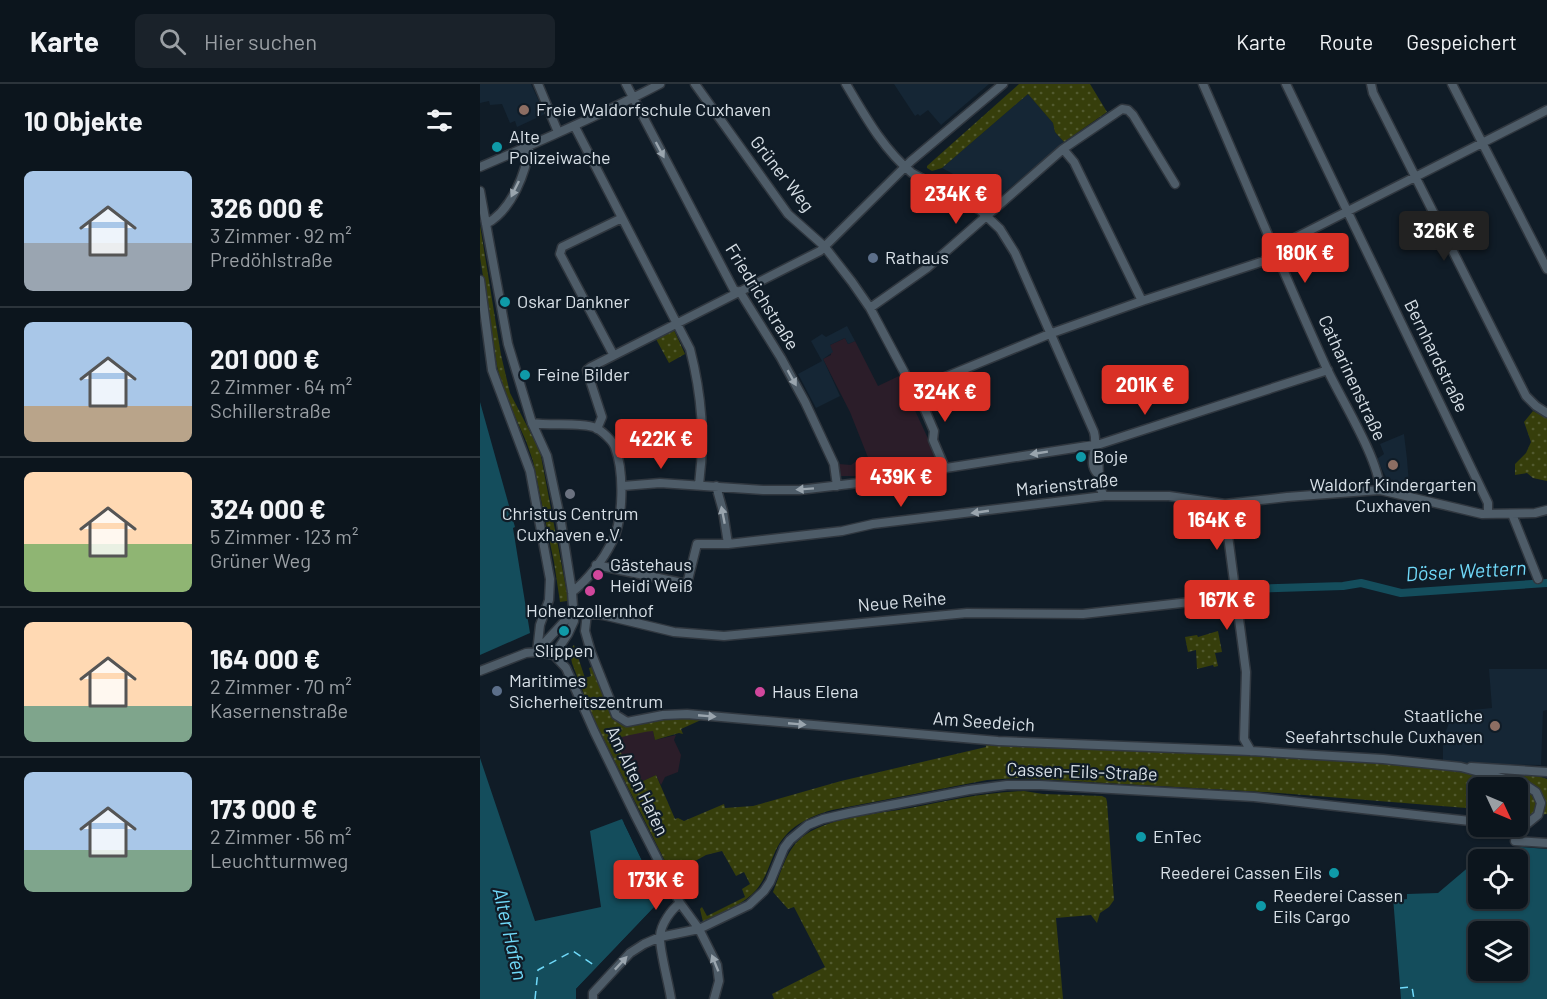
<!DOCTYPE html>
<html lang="de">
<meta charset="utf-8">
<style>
body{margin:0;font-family:Barlow,sans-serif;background:#1a222a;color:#f1f3f6;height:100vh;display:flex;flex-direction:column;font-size:22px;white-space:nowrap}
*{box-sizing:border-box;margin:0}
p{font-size:20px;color:#9a9fa4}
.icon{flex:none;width:33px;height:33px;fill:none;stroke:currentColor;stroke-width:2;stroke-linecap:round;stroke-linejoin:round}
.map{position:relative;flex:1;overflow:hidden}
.drawer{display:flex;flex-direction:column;background:#0c151d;width:480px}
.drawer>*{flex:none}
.needle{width:39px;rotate:134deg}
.controls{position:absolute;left:988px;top:693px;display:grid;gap:12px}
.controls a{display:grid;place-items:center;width:60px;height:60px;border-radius:9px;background:#0c151d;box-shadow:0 2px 4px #0004,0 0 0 2px #2c343b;font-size:30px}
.price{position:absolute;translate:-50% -51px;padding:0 14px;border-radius:6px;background:#d93025;color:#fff;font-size:20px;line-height:39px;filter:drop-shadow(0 2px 3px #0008)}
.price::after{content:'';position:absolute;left:50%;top:36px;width:18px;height:14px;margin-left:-9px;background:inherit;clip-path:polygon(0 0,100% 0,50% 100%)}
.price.current{background:#222;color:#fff}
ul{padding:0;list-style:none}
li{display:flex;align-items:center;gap:18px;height:150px;padding:0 24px}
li+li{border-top:2px solid #2c343b}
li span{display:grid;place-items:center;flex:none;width:168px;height:120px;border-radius:9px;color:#555}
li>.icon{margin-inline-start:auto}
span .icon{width:72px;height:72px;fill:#fffc;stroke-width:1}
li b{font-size:26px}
h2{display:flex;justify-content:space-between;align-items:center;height:72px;padding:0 24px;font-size:26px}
header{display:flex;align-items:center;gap:36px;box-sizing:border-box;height:84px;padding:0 30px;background:#0c151d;border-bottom:2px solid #2c343b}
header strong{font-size:28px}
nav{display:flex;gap:33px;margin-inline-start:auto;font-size:21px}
.search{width:420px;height:54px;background:#1a222a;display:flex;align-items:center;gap:15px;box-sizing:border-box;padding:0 21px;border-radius:9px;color:#9a9fa4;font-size:22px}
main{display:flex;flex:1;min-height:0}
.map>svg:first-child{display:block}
.commercial{fill:#2b1d29}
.built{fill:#152635}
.grass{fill:url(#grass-dots)}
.water{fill:#144d5c;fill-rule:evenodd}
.pier{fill:#101c27}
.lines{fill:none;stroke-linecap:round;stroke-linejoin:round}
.canal{stroke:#144d5c;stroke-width:8}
.ferry{stroke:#70d9f9;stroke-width:1.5;stroke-dasharray:8 6;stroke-linecap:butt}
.minor-casing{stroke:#30373f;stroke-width:11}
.minor{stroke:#4e5c68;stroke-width:8}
.oneway{fill:#9aa5ae}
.education-dot{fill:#8d6e63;stroke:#101c27;stroke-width:2}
.culture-dot{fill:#0f9aa8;stroke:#101c27;stroke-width:2}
.service-dot{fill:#5c6f8a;stroke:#101c27;stroke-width:2}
.worship-dot{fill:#6b7280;stroke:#101c27;stroke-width:2}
.hotel-dot{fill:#d1479c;stroke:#101c27;stroke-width:2}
.labels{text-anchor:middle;stroke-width:4.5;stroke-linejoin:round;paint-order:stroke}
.poi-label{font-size:18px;fill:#d8e0e7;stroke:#101c27;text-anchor:start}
.street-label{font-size:18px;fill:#d8e0e7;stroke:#101c27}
.water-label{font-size:20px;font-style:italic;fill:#70d9f9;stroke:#101c27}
</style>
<header>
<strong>Karte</strong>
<div class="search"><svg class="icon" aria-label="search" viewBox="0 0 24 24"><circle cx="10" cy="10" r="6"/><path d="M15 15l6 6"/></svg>Hier suchen</div>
<nav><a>Karte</a><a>Route</a><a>Gespeichert</a></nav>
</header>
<main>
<section class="drawer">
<h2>10 Objekte<svg class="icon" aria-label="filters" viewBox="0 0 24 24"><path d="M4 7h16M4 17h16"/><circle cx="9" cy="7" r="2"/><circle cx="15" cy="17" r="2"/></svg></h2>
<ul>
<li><span style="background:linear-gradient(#a9c7e8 60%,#9aa5b1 0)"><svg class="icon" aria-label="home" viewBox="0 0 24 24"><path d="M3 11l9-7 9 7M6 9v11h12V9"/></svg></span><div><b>326 000 €</b><p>3 Zimmer · 92 m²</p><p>Predöhlstraße</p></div></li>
<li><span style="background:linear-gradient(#a9c7e8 70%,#b9a48a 0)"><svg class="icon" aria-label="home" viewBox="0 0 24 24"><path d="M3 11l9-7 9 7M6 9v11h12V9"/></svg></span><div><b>201 000 €</b><p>2 Zimmer · 64 m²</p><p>Schillerstraße</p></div></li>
<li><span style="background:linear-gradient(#ffd9b3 60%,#8fb573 0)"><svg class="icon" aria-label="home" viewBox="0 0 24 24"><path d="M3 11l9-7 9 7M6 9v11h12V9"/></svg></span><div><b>324 000 €</b><p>5 Zimmer · 123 m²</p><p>Grüner Weg</p></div></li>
<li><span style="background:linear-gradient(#ffd9b3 70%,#7fa58c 0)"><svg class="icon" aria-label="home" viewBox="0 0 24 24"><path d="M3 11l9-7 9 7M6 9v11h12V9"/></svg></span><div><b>164 000 €</b><p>2 Zimmer · 70 m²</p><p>Kasernenstraße</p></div></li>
<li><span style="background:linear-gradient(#a9c7e8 65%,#7fa58c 0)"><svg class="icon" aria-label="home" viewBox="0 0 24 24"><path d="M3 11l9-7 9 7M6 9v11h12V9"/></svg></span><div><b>173 000 €</b><p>2 Zimmer · 56 m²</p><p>Leuchtturmweg</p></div></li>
</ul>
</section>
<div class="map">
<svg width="1067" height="915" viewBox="0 0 1067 915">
<defs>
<pattern id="grass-dots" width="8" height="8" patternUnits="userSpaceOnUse" patternTransform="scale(1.5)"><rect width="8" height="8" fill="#363e0b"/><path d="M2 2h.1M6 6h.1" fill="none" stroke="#525a2f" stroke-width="1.8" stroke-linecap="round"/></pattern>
</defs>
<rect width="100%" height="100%" fill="#101c27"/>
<!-- commercial -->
<path class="commercial" d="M365,254L368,260L375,257L398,302L419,292L451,361L457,378L455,380L379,392H361L359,380L371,381L378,376H389L370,328L343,275L351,271L350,261Z
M157,647H173L175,656L196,651L194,656L201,671L198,688L185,693L181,701L176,691L163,697L155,695L132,654L141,653Z"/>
<!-- built -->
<path class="built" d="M0,0H51L65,30L37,43L35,37L30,39L22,20L10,21L9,17L0,19Z
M414,0H509L461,41L448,26L440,32L438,30L435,32Z
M548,10L573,39L575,48L584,58L512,119L507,118L495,102L462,84Z
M367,242L375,257L368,260L365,254L350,261L353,268L343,275L360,312L336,324L318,290L342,277L331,257L342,250L346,253Z
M924,350L927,375L929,400L908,397L897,375L904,370L900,360Z
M1009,585H1067V626L1063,627L1061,681L963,679V655L973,628L1012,624Z"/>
<!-- grass -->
<path class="grass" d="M539,0H610L627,28L584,58L575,48L573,39L548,10L462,84L452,87L447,84V82Z
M0,141L21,271L30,309L60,367L87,509V517L80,518L74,478L53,377L46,357L23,306L17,282L0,173Z
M194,246L205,270L189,279L176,255Z
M1053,327L1067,334V397L1053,394L1047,389L1035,391V380L1046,369L1051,358L1044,338Z
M738,547L742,568L735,569L738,582L734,583L733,581L717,585L716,566L708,568L705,553L717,551L718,553Z
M94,561L105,594L111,592L109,584L114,582L137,636L141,640C150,643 156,640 163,638C179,632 206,630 221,636L201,645L203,650L199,649L175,656L173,647C158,648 147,653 133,654L155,695L159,693L163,697L176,691L195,735L198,734L204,737L244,720L245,724L273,722L361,697L506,663V659L753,670L924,681L976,687L1001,684L1052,690L1067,695V730L1038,733V704H999V725L799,709L538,694L507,696L352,726C328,733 306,743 295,768C289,781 286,794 277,805C264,821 243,827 227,838H223L220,825L222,823L227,832L265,813L262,805L270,800L264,788L256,792L242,767L226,771L197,787L202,802L200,807L113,634L92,579C91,573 88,566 94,561Z
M544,707L563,710L622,712L626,714L627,718L634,816L629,823L620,829L617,839L611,831L576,834L583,915H294L292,910L345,883L314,823L308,825L293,808C300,791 306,767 320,755C345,733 397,730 430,724C467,717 505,708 544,707Z"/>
<!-- water -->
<path class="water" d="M0,318L35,443L33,444L50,549L0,571Z
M0,674L55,837L121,823L110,747L142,735L181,816L96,905L97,915H0Z
M1041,763L1067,765V915H921L913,813L917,811L919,816L927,815V810L958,809L1004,770L1016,765ZM999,776H1038V814H999ZM999,848H1038V886H999Z"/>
<!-- pier -->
<path class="pier" d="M147,737L184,817L99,906L100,915H96V905L181,816L144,739Z"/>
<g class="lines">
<!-- canal -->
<path class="canal" d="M764,505L863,502L881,499L921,509L1067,499"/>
<!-- ferry -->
<path class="ferry" d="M920,904L932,903L934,915
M55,915L58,886L93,867L117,883"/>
<defs>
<path id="minor" d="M58,0L78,48
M146,0L254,206L260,208L301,274L325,318L354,380L357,402
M215,0L308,130L344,162L372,198L390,224L430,299L436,305L454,347L453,356L465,384
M366,0C385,32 403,65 432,89L500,126L520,145L535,169L614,348C619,366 607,378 617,389
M723,0C765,95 804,191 847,285C861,315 899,375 900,406
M806,0L1008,419V430
M891,0L893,9L1046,312L1056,322L1067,329
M972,0L1067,185
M95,43L210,265C222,312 225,353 219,401
M583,65L594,78L662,217
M0,83C61,57 121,31 180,0
M0,107L28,260L52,339L67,372L81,438L92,508L94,537L88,550L74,571
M6,140C32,126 46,89 50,60
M0,196L12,286L50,387L70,495L69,516L60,541L57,568
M390,224L447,184L583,65L642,25L648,26L653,31L695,100
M133,270L80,170L82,163L142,134
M436,305L572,249L662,217L784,177L803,160L1067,26
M52,339C69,342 103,338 116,344C122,347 133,357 135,363C144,387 144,435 132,458C123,476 108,496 92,508
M117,345L122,333L108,290L107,286L111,283L340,167L431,77L523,0
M616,369C622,384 615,397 624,412
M143,402L180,399L283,406H319L395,397L421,391L620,360L848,286
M236,402L243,427L248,460
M745,420V429L766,588L764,655L771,667
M1032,430L1058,495
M116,481L207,500L217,460H248L362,447L393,440L624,412H689L745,420L807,413L900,406L1002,430L1055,429L1067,426
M94,527L123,531L194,548L244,552L487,529L603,530L755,513
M107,529L105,547L111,568L136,631L147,638L183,631L207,630L518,657L771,667L903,675L981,683L1044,700L1056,708L1061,719L1058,731L1047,740L1038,742
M58,566L94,527
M0,587L46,569L57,568L74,571L86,584L114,647L156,733L200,819L219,845L237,881L239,897L234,915
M991,683L1067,688
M1035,757L1067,759
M113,915V909L150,869L164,860L180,853L219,845L269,821L284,807L290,798L304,764L310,756L328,741L343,735L369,729L489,706L527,701H560L774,713L999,738
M191,915C189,900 179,865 180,852C181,840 191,826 200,819"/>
</defs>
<!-- minor casing -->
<use href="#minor" class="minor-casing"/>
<!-- minor -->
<use href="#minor" class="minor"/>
</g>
<!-- one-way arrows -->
<defs><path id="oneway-solid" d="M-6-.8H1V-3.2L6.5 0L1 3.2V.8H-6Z" transform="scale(1.5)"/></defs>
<g class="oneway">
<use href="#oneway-solid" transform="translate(180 66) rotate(62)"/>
<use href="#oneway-solid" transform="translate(35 105) rotate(116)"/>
<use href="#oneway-solid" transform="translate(312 294) rotate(61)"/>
<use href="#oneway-solid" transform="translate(559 369) rotate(171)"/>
<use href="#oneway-solid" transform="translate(325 405) rotate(176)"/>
<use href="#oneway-solid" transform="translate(500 428) rotate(172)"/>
<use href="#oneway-solid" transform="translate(243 431) rotate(-101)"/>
<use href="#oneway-solid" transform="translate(227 632) rotate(5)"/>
<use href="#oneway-solid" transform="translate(317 640) rotate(5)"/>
<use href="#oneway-solid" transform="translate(141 879) rotate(-47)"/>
<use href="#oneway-solid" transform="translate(235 879) rotate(-112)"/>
</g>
<!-- markers -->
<g class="education-dot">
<circle cx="44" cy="26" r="6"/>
<circle cx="913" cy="381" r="6"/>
<circle cx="1015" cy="642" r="6"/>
</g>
<g class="culture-dot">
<circle cx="17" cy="63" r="6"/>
<circle cx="25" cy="218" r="6"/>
<circle cx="45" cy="291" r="6"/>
<circle cx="601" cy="373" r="6"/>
<circle cx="84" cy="547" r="6"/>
<circle cx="661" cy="753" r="6"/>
<circle cx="854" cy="789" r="6"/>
<circle cx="781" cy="822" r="6"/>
</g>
<g class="service-dot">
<circle cx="393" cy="174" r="6"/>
<circle cx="17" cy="607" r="6"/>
</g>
<circle class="worship-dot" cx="90" cy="410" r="6"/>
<g class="hotel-dot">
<circle cx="118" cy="491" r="6"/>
<circle cx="110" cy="507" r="6"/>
<circle cx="280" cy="608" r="6"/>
</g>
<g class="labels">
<!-- poi labels -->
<g class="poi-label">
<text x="56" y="32">Freie Waldorfschule Cuxhaven</text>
<text x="29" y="59">Alte<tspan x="29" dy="21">Polizeiwache</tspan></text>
<text x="405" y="180">Rathaus</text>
<text x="37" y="224">Oskar Dankner</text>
<text x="57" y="297">Feine Bilder</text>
<text x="613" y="379">Boje</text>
<text x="913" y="407" text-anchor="middle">Waldorf Kindergarten<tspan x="913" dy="21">Cuxhaven</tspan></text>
<text x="90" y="436" text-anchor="middle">Christus Centrum<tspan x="90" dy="21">Cuxhaven e.V.</tspan></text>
<text x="130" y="487">Gästehaus<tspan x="130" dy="21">Heidi Weiß</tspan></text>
<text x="110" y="533" text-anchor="middle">Hohenzollernhof</text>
<text x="84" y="573" text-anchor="middle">Slippen</text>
<text x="29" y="603">Maritimes<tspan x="29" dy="21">Sicherheitszentrum</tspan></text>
<text x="292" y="614">Haus Elena</text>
<text x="1003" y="638" text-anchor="end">Staatliche<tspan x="1003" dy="21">Seefahrtschule Cuxhaven</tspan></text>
<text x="673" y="759">EnTec</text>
<text x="842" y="795" text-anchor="end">Reederei Cassen Eils</text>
<text x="793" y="818">Reederei Cassen<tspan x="793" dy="21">Eils Cargo</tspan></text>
</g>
<!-- street labels -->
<g class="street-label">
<text transform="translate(302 90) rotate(52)" y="6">Grüner Weg</text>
<text transform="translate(282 213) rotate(58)" y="6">Friedrichstraße</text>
<text transform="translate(956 272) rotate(64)" y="6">Bernhardstraße</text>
<text transform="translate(872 294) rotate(65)" y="6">Catharinenstraße</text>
<text transform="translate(587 401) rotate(-6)" y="6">Marienstraße</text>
<text transform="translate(422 518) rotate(-5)" y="6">Neue Reihe</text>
<text transform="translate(504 638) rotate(4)" y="6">Am Seedeich</text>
<text transform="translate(602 688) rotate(2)" y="6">Cassen-Eils-Straße</text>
<text transform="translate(157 697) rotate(64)" y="6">Am Alten Hafen</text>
</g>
<!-- water labels -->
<g class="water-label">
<text transform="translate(986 487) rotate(-3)" y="7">Döser Wettern</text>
<text transform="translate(30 850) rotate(77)" y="7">Alter Hafen</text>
</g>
</g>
</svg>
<div class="controls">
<a><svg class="needle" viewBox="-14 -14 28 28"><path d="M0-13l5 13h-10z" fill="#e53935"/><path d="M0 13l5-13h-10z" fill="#9a9fa4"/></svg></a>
<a><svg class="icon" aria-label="locate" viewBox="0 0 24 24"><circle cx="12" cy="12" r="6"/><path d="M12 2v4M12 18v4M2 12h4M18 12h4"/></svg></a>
<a><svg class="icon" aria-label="layers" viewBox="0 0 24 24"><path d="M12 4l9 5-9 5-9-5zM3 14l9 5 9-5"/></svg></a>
</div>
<b class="price" style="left:476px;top:141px">234K €</b>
<b class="price current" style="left:964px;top:178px">326K €</b>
<b class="price" style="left:825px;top:200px">180K €</b>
<b class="price" style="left:665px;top:332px">201K €</b>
<b class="price" style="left:465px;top:339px">324K €</b>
<b class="price" style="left:181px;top:386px">422K €</b>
<b class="price" style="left:421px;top:424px">439K €</b>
<b class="price" style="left:737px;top:467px">164K €</b>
<b class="price" style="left:747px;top:547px">167K €</b>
<b class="price" style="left:176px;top:827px">173K €</b>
</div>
</main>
